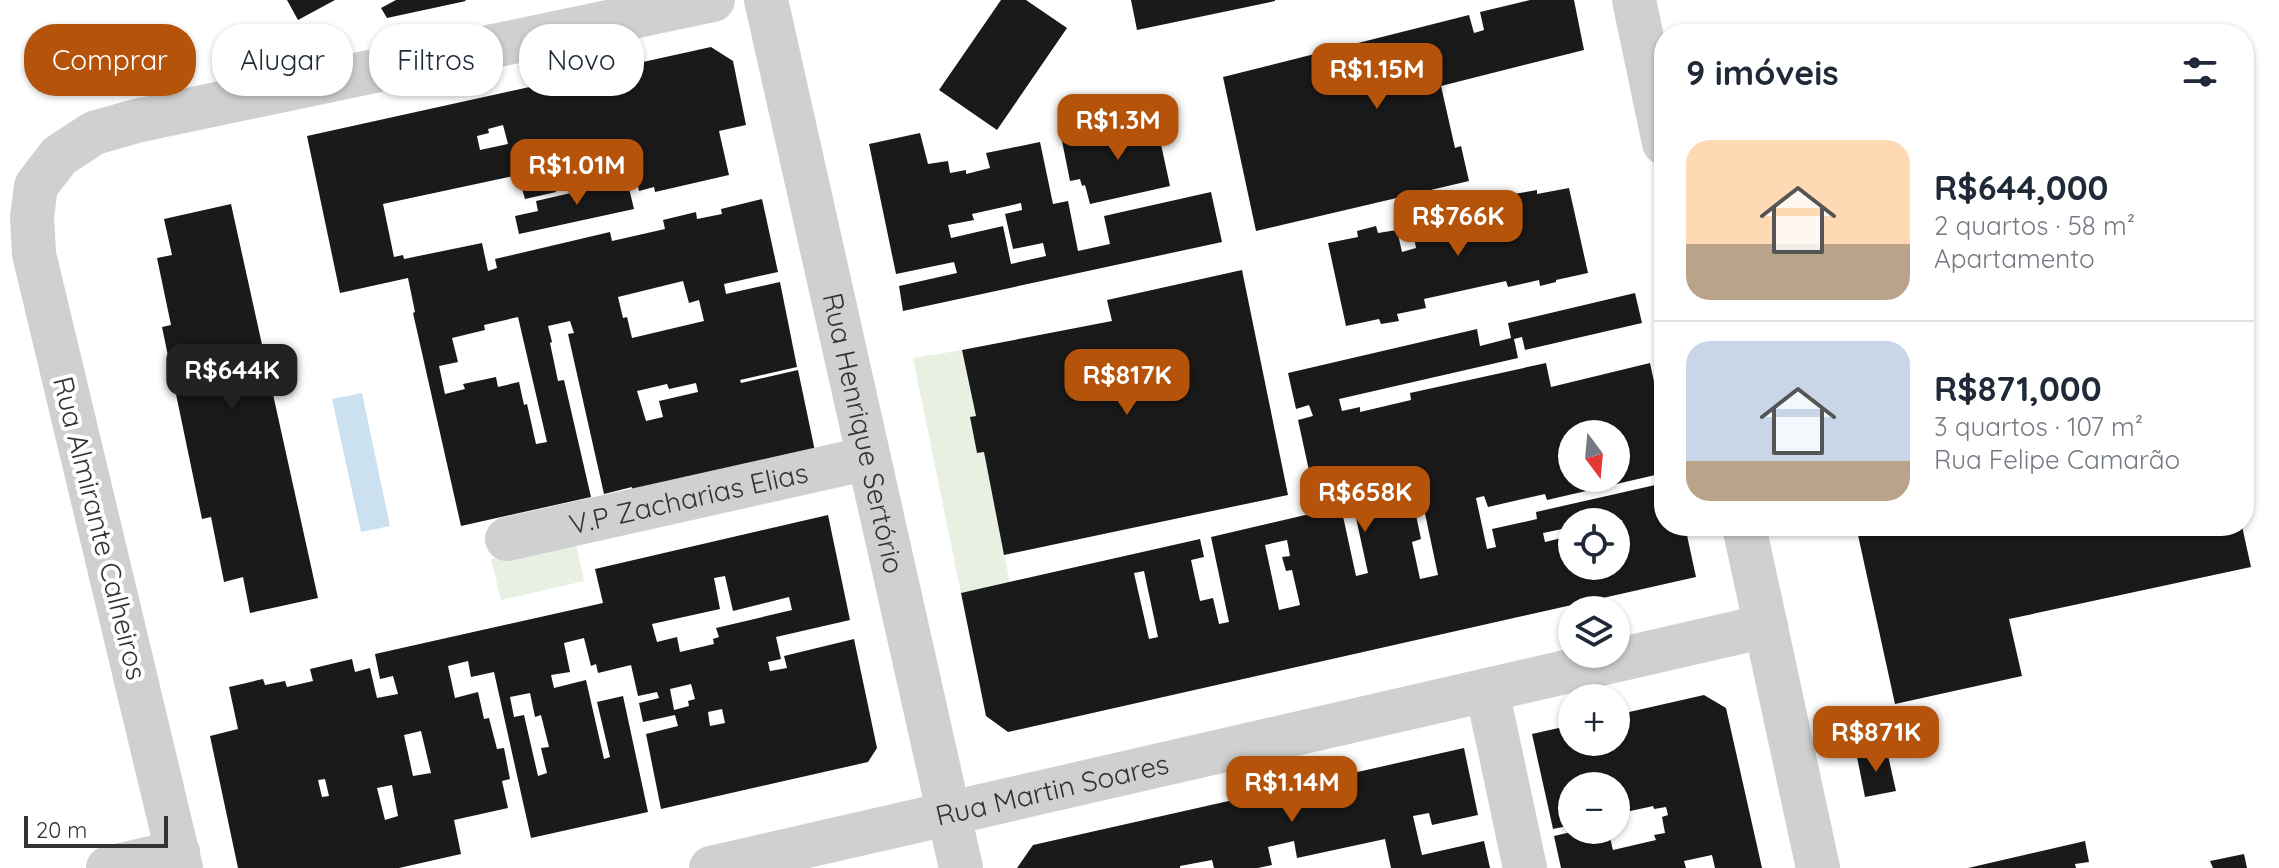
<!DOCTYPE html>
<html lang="pt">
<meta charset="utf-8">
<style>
body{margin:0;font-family:Quicksand,sans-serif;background:#f6f6f7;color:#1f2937;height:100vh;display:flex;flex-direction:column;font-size:30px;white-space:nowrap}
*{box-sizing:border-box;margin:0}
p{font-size:26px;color:#747a83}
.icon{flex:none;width:44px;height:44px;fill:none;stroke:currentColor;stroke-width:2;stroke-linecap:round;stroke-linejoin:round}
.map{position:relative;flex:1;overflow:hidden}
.side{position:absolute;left:1654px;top:24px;width:600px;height:512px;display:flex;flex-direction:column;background:#fff;border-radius:32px;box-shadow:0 2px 6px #0004}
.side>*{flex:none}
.guide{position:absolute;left:24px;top:24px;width:760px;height:72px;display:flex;gap:16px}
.needle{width:52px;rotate:164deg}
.fabs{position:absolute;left:1558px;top:420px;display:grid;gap:16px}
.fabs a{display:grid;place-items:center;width:72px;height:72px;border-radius:50%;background:#fff;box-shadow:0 2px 6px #0004;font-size:40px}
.scale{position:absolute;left:24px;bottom:20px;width:144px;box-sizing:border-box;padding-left:8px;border:4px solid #333;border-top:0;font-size:22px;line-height:28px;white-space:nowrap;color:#333;-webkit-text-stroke:6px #fff;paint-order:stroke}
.price{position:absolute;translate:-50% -68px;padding:0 18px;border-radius:16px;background:#b45309;color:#fff;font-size:26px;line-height:52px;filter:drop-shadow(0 2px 4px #0008)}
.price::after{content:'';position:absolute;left:50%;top:48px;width:24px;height:18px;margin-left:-12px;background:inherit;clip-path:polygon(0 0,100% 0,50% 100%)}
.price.current{background:#222;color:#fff}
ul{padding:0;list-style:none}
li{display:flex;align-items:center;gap:24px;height:200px;padding:0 32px}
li+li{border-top:2px solid #e0e1e3}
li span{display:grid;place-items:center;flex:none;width:224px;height:160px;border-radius:24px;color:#555}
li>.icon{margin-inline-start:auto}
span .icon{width:96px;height:96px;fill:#fffc;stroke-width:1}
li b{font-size:34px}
h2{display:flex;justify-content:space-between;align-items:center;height:96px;padding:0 32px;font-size:34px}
.pill{padding:0 28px;border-radius:32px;background:#fff;box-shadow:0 2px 6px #0004;font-size:28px;line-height:72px}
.pill.current{background:#b45309;color:#fff}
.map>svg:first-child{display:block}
.green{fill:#e8f0e1}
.water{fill:#cce1f0}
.building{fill:#1a1a1a;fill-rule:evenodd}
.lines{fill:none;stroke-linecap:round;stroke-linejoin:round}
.minor{stroke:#d0d0d0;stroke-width:44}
.tertiary{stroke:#d0d0d0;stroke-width:44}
.labels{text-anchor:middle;stroke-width:8;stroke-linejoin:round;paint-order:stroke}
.street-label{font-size:28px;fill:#333;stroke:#fff}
</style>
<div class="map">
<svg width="2279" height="868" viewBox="0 0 2279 868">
<rect width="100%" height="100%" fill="#fff"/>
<!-- green -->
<path class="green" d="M962,350L976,416L970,418L977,453L984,452L1010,583L961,593L913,358Z
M575,539L584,581L501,600L491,559Z"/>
<!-- water -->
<path class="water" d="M362,393L390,526L361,532L332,399Z"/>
<!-- building -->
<path class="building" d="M287,0H335L298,20Z
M396,0H465L466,1L387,18L381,8Z
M1001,0H1026L1067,28L997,130L939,90Z
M1131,0H1275V1L1137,30Z
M1530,0H1574L1584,50L1441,86L1455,148L1461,146L1469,181L1256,231L1223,77L1469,15L1474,33L1484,30L1480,12Z
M711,47L733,61L746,125L719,131L729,175L655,192L654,187L639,191L636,177L571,191L569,185L555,188L556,192L525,199L518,175L392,202L383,204L394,257L403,255L404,259L482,243L488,271L497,268L495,259L610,232L612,241L665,229L663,220L696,212L697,219L722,214L721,209L762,199L778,272L724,284L726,294L780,282L797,367L740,380L741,383L798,370L816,456L633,496L632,487L604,494L568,334L574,333L570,321L548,326L552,342L550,343L558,381L564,380L591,497L461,526L413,313L415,312L408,278L340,293L307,136ZM503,125L508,144L480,150L477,136L489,133L488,129ZM683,281L689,303L699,300L704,321L632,338L627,317L623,318L618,297ZM518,317L547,442L536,444L527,404L524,405L519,382L498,387L496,377L463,384L465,389L445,394L439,366L458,362L452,338L485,330L484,325ZM696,383L698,392L659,401L663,417L646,421L637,391L667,384L669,389Z
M1156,121L1170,186L1090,204L1085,185L1082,186L1080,179L1070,181L1062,141Z
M920,133L928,164L948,161L950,173L966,170V174L990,168L986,153L1040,142L1053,204L1068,201L1078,251L1110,244L1104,216L1211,192L1222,242L903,311L899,286L957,273L954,262L896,274L869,144ZM1021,203L1022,210L1005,214L1013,249L1043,243L1046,256L1011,264L1003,226L951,238L948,225L974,220L972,214Z
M627,180L634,209L519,234L515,216L538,211L536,201Z
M1569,188L1588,273L1556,280V282L1540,286L1539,280L1508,287L1506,281L1424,299L1426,308L1397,314L1399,321L1381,324L1379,319L1346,326L1328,243L1358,237L1357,231L1376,226L1378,233L1397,230L1402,252L1416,248L1412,228L1486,212L1490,229L1509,225L1504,207L1516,204L1514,194L1537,190V194Z
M231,204L318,598L250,613L243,577L224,582L211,517L202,519L162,327L171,325L157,258L172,255L164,219Z
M1242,270L1288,495L1004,555L984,452L977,453L970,417L976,416L962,350L1112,321L1107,300Z
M1635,293L1642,323L1525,350L1522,337L1514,339L1518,358L1339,399L1342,411L1360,407V412L1411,400L1410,393L1546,363L1551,387L1650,363L1664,428V473L1547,500L1545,494L1488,507L1484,496L1476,498L1487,549L1496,547L1492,529L1537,519L1536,512L1664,483V526H1685L1696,577L1008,732L986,716L961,593L1200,539L1204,557L1191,560L1200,601L1213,598L1219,624L1229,622L1211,537L1318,512L1298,420L1313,416L1309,405L1296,409L1288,373L1477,329L1480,346L1511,338L1508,323ZM1572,434H1616V478H1572ZM1420,490L1438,575L1420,579L1412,542L1421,539L1411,491ZM1353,504L1368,573L1356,576L1341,507ZM1622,520L1623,524L1616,526V566H1572V545L1570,536L1545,542L1543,533L1572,527V522H1612ZM1287,540L1290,556L1282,557L1286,571L1292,570L1300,605L1279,610L1265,545ZM1144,571L1158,637L1149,639L1134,573Z
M828,515L850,620L776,637L781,659L768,662L770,671L787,668L784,656L854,639L877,748L868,762L661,809L646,734L678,726L675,715L643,722L639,703L659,698L657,692L638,696L631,665L598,673L596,664L591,666L584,638L564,643L570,672L551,675L554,688L586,680L604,759L610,757L597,702L623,696L648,812L531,838L494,672L471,677L468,661L448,666L455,698L478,692L484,719L489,718L497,749L504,748L510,779L502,781L508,808L454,820L461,854L399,868H238L210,736L238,729L229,687L263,679L265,685L285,681L287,687L313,681L310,669L352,659L355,672L370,668L377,698L398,694L393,676L380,679L375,654L603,603L595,569ZM725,576L733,611L789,597L792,610L716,628L719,637L713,639L714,644L680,652L677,637L657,642L652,624L720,609L714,578ZM691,684L695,699L688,701L689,706L674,710L670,689ZM530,693L535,717L541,715L549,747L541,748L547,773L538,776L524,715L514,717L510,697ZM722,709L725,723L710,726L708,712ZM421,731L431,773L413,776L404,735ZM325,779L329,796L322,797L318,780ZM392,785L398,816L385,820L377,788Z
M1856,526H1989L1990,530L2007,526H2242L2251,567L2009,619L2022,676L1895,704Z
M1704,695L1726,708L1762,868H1715L1712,855L1684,861L1686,868H1561L1554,836L1580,830H1608L1613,850L1656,840L1654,835L1665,833L1662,817L1668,815L1666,807L1654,809L1653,806L1649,807L1616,814V786H1572V825L1553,829L1532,734L1572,725V742H1616V715Z
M1464,748L1478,815L1432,825L1429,813L1413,816L1422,855L1484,841L1490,868H1391L1385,839L1297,858L1294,841L1268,847L1272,865L1258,868H1214L1212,860L1180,866V868H1017L1033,845Z
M1887,751L1896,791L1865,797L1857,757Z
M2085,841L2089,862L2075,864L2076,868H1968Z
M2244,854L2247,868H2213L2210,861Z"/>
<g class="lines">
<!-- minor -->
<g class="minor">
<path d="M1634,0L1664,143"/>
<path d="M1744,526L1818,868"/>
<path id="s1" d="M507,539L869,458"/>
<path d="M1487,690L1525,868"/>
<path d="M108,868L178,852"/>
<path d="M181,868L34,254L32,217L36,186L59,156L94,133L136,121L713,0"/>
<path id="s2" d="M711,868L1766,626"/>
</g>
<!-- tertiary -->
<path class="tertiary" id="s3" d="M766,0L961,868"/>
</g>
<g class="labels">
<!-- street labels -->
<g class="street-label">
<text dy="10" stroke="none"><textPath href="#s3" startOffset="444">Rua Henrique Sertório</textPath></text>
<text dy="10" stroke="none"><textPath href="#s1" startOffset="186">V.P Zacharias Elias</textPath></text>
<text transform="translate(100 528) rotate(76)" y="10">Rua Almirante Calheiros</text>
<text dy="10" stroke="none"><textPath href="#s2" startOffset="350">Rua Martin Soares</textPath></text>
</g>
</g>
</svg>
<div class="fabs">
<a><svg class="needle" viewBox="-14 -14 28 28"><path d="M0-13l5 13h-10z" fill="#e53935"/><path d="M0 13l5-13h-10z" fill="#747a83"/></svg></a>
<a><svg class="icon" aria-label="locate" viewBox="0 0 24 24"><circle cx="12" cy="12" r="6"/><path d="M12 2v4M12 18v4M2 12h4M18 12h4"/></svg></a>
<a><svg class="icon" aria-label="layers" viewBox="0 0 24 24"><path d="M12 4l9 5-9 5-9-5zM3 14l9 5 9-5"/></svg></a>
<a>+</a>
<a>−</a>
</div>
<div class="scale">20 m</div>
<b class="price" style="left:1377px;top:111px">R$1.15M</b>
<b class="price" style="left:1118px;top:162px">R$1.3M</b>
<b class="price" style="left:577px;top:207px">R$1.01M</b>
<b class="price" style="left:1458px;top:258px">R$766K</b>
<b class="price current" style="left:232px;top:412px">R$644K</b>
<b class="price" style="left:1127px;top:417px">R$817K</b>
<b class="price" style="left:1365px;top:534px">R$658K</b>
<b class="price" style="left:1876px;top:774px">R$871K</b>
<b class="price" style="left:1292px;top:824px">R$1.14M</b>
<div class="guide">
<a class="pill current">Comprar</a>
<a class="pill">Alugar</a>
<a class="pill">Filtros</a>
<a class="pill">Novo</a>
</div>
<section class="side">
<h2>9 imóveis<svg class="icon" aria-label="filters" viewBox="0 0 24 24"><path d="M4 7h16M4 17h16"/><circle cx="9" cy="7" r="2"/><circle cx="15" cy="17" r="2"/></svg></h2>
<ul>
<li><span style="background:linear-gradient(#ffd9b3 65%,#b9a48a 0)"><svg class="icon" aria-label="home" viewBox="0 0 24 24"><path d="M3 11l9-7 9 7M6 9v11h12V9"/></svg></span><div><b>R$644,000</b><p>2 quartos · 58 m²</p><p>Apartamento</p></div></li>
<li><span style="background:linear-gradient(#c9d6e8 75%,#b9a48a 0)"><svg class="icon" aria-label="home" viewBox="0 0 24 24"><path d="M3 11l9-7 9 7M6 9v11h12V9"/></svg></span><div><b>R$871,000</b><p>3 quartos · 107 m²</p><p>Rua Felipe Camarão</p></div></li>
</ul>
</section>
</div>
